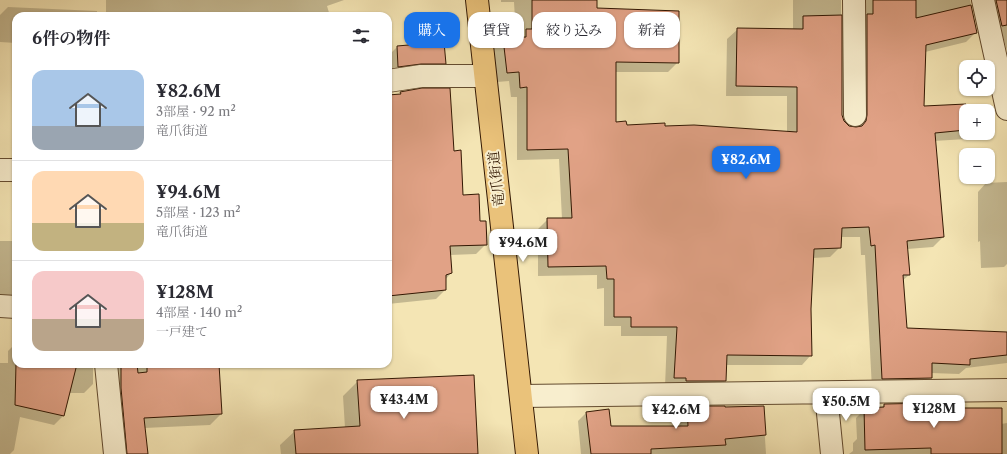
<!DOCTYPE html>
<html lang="ja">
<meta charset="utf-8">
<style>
body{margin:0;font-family:"Libre Caslon Text","Noto Serif JP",serif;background:#f7f7f7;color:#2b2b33;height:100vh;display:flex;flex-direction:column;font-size:15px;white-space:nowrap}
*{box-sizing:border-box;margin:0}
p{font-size:13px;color:#7c7c81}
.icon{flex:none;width:22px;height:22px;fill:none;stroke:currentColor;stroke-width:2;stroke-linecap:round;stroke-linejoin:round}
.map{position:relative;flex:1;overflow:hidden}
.sheet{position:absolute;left:12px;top:12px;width:380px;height:356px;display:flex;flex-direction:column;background:#fff;border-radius:12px;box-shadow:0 1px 3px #0004}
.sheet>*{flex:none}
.top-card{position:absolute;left:404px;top:12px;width:380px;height:36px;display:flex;gap:8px}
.fabs{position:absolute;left:959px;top:60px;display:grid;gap:8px}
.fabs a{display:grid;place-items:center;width:36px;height:36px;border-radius:8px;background:#fff;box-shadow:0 1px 3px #0004;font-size:20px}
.price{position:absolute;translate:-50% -34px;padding:0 9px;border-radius:8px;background:#fff;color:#222;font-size:13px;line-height:26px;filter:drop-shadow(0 1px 2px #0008)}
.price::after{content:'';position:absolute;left:50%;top:24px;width:12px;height:9px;margin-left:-6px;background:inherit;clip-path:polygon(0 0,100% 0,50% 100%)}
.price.current{background:#1a73e8;color:#fff}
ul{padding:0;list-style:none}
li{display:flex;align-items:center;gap:12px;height:100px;padding:0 20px}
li+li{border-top:1px solid #e1e1e2}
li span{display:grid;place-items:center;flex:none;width:112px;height:80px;border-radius:12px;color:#555}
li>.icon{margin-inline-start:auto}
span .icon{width:48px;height:48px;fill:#fffc;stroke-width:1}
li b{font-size:17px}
h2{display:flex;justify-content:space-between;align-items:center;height:48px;padding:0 20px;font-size:17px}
.chip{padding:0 14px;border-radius:12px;background:#fff;box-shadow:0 1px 3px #0004;font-size:14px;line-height:36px}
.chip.current{background:#1a73e8;color:#fff}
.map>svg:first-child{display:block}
.shadow{fill:#0003}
.building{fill:#e1a286;stroke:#331803}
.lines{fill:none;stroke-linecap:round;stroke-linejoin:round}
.minor-casing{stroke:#634b2f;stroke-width:24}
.major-casing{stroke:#331803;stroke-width:24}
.minor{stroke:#f8eece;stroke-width:22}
.major{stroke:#eac27a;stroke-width:22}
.labels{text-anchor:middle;stroke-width:4;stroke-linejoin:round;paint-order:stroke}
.street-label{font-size:14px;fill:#331803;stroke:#f8eece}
</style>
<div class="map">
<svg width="1007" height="454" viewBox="0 0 1007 454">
<rect width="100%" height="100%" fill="#f4e5b4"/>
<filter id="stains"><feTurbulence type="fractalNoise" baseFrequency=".005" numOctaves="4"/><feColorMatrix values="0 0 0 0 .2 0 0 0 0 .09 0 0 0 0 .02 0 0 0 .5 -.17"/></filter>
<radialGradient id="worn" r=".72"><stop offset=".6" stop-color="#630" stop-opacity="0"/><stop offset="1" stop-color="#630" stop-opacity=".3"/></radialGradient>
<!-- shadow -->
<path class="shadow" d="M106,0H344L327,6L330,16H244V15L150,16V12L106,13Z
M501,0H596V9L678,62L668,72H615V123L626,126L787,132V96H726L727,39L737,30H793V0H841L842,115L844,122L849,127L857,128V10L851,0H970L976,32L966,42L925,52L923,107L974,104L975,111H966V133H972L966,139L934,141L943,237L933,247L907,249L909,275L902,281L906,329L1007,333V363L966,368L959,374L931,373V378L921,388L872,389L865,255H861L860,237H841L840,247L830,257L813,258L810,309L811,355L802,365H726L725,381L715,391L665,387L667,336H621V326H604V288L597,289V275L538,276V229L548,219H562L559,159L517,160V97H511L509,81L497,82L494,49L503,39L516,38L514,2H501Z
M980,0H1007V51L1002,33L992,36Z
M8,7L97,11V16H16V43L0,42V15Z
M397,47L445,63L436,72L389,76L388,56Z
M401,93L453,152L462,196L479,222L486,244L476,254L450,255L451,273L445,280V290L436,299L388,304V96L399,95Z
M1007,182V264L1004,267L981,268L980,241L978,242V192L986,183Z
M0,241H16V294L14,296H0Z
M16,343V364H93V384L84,393H69L63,416L54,425L20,417L14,450L10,454H0V363H8V351Z
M118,364H136V369H138V364H218L221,414L210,425L144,428L147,454H116L110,372Z
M358,381L477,454H281L280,445L295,431L345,428L343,396Z
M884,405L932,409L1001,424L1007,423V454H849L853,451V443L857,439L856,418L865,409L881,408Z
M687,407L724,409L763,407L766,454H581L578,421L586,413L610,427H680L679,416Z"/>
<!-- building -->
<path class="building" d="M532,0H597V8L679,11V63L616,62V122L626,121L627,125L665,123V126L694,125L797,132V87L736,86L737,28L803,29V16L842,15V115L844,121L849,126L856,127L862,126L866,121L867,115V14H873V0H916V18L971,5L977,33L926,45L924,106L966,104V130L935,133L944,237L907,241L910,275H903L907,328L1007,332V355L970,359V365L932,363V378L882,379L875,245L871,246L869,227L842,228L841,248L814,249L811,309L812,356L727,355L726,381H686V378H674L677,327H631V317H614V279H607L606,266L548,267L547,218H572L568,149L527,150V87L520,88L519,72L507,73L503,38L526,37V29H532Z
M996,0H1007V25L1002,26Z
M444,42L446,64H421L398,67L397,46Z
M422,88H450L454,151L461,150L463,195L479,194L480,221H486L487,245L450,246L452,273L446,275V290L388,296V95L401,94L400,92Z
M16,364H77L64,416L15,405Z
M121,364H137L138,373L147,372V367H158V365L219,364L222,414L144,418L148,454H127L121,388Z
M474,375L478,454H296L294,430L360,426L357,380Z
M933,403V408H1002V454H931V448L865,450L864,408L884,407V404Z
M687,406H725V407L764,406L766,435L725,439L726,445L651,449V454H591L586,412L609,409L611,426H688Z"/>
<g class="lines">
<defs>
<path id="minor" d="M854,0L855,115
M983,0L1007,109
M388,81L421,76H485
M0,170H16
M0,306L16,307
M106,364L115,454
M826,393L832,454
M521,396L1007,390"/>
<path id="major" d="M477,0L527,454"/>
</defs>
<!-- minor casing -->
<use href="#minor" class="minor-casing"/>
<!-- major casing -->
<use href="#major" class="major-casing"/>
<!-- minor -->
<use href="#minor" class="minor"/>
<!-- major -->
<use href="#major" class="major"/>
</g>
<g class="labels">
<!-- street labels -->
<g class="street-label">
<text transform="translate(496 179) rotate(-96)" y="5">竜爪街道</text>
</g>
</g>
<rect width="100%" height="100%" filter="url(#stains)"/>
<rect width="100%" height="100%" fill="url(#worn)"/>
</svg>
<div class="fabs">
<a><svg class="icon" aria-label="locate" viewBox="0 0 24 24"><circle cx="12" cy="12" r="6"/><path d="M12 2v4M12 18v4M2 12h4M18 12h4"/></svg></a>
<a>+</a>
<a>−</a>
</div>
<b class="price current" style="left:746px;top:180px">¥82.6M</b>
<b class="price" style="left:523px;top:263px">¥94.6M</b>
<b class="price" style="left:404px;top:420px">¥43.4M</b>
<b class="price" style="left:846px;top:422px">¥50.5M</b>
<b class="price" style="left:934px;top:429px">¥128M</b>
<b class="price" style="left:676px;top:430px">¥42.6M</b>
<div class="top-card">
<a class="chip current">購入</a>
<a class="chip">賃貸</a>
<a class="chip">絞り込み</a>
<a class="chip">新着</a>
</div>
<section class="sheet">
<h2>6件の物件<svg class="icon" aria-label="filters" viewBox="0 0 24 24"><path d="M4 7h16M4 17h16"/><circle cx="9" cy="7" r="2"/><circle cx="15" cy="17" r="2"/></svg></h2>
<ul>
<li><span style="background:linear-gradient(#a9c7e8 70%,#9aa5b1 0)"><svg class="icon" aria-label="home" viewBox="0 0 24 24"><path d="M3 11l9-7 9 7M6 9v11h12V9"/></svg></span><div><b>¥82.6M</b><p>3部屋 · 92 m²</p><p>竜爪街道</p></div></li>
<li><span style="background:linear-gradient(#ffd9b3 65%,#c2b280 0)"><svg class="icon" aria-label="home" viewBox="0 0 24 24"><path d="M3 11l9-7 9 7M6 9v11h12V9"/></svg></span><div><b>¥94.6M</b><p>5部屋 · 123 m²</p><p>竜爪街道</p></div></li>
<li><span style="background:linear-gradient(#f6c9c9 60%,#b9a48a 0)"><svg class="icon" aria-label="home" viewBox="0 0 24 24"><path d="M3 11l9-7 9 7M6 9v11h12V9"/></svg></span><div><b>¥128M</b><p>4部屋 · 140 m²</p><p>一戸建て</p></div></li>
</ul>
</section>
</div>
